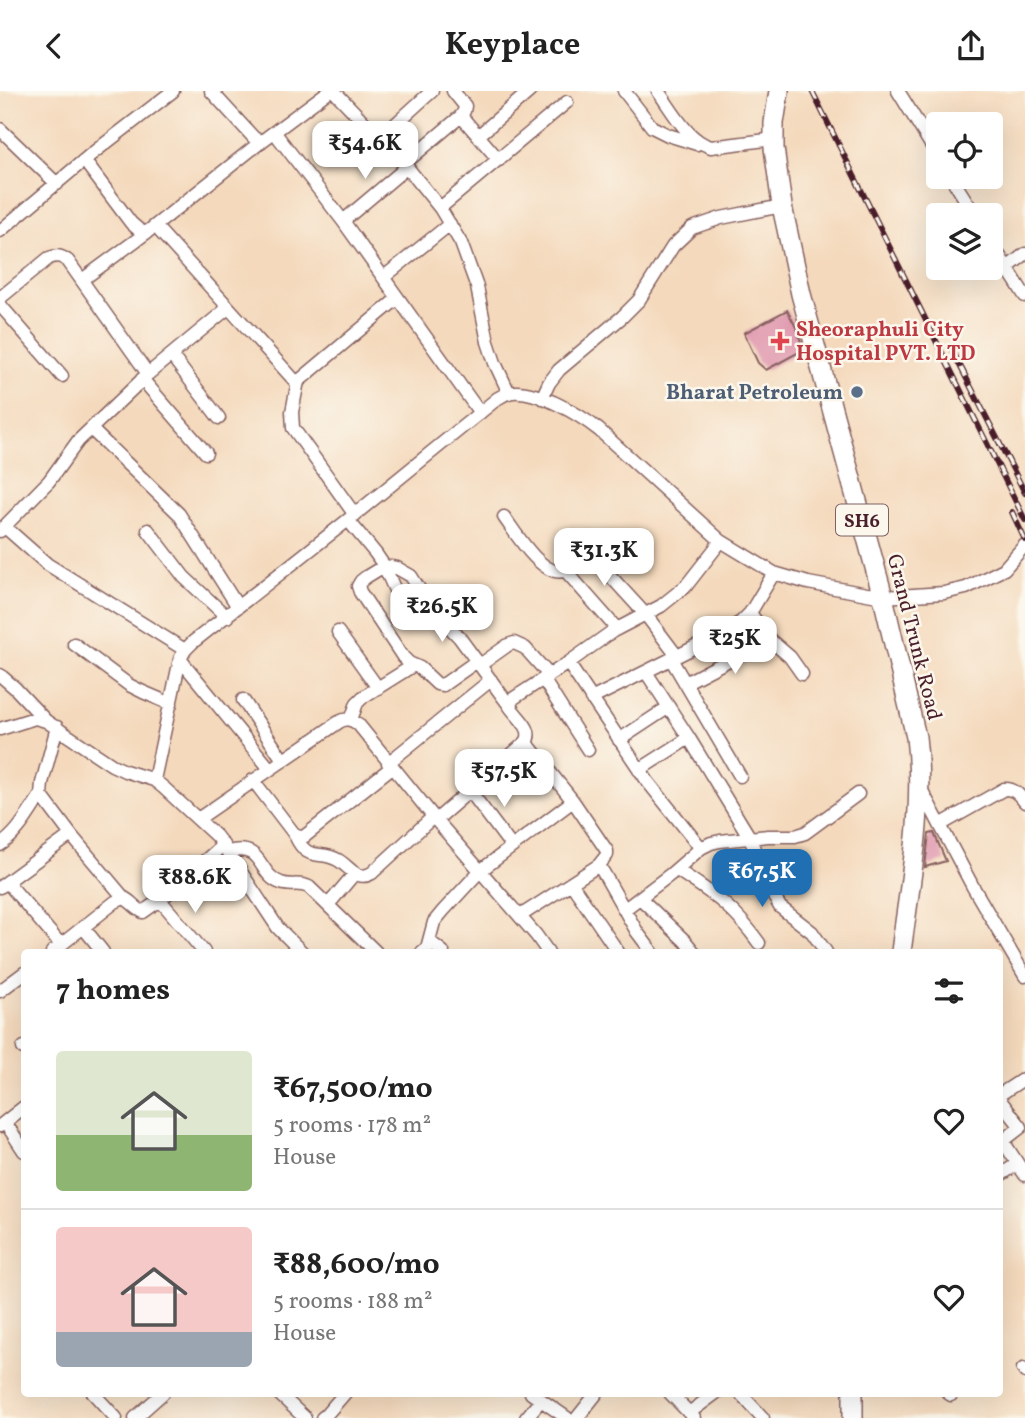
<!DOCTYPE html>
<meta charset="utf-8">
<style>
body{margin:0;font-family:Vollkorn,serif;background:#f6f6f6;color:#222;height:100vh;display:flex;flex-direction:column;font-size:26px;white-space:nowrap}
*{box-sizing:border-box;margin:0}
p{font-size:23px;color:#767676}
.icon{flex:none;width:38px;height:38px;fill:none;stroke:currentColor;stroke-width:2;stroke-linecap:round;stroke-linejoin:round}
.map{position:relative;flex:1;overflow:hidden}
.drawer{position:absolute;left:21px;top:858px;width:982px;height:448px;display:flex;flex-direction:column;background:#fff;border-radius:7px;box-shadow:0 7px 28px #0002}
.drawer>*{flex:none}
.tools{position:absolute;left:926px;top:21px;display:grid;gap:14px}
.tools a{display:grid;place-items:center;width:77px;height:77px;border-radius:7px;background:#fff;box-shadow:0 7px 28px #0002;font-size:35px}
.price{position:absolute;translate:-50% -60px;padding:0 16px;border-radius:14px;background:#fff;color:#222;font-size:23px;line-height:46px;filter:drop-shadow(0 2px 4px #0008)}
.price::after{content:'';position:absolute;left:50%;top:42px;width:21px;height:16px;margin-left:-10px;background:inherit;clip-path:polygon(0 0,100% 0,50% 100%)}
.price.selected{background:#1f6fb2;color:#fff}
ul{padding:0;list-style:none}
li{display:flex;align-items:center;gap:21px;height:175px;padding:0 35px}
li+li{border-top:2px solid #e0e0e0}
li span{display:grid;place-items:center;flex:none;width:196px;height:140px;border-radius:7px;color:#555}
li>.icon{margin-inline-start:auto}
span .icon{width:84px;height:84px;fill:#fffc;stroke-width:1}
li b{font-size:30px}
h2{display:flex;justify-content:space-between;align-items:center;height:84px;padding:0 35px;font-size:30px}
header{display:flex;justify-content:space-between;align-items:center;height:91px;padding:0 35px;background:#fff;font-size:32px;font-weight:700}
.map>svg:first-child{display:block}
.building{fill:#e097ae}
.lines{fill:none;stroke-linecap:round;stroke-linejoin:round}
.street-casing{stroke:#86605e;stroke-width:15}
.primary-casing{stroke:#86605e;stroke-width:22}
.street{stroke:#fff;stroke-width:12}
.primary{stroke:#fff;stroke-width:19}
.rail-casing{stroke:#4a1f2b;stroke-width:6}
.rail{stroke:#fbf7ec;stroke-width:3.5;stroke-dasharray:10;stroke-linecap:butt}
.health-dot{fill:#e0444e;stroke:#fbf7ec;stroke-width:2.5}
.service-dot{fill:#5c6f8a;stroke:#fbf7ec;stroke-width:2.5}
.labels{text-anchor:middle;stroke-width:5;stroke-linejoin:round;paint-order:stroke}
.shield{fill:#fbf7ec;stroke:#7f6065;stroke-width:2}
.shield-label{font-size:19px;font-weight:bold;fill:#4a1f2b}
.health-label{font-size:21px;font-weight:bold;fill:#be3a42;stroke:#fbf7ec;text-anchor:start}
.service-label{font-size:21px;font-weight:bold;fill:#4e5e75;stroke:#fbf7ec;text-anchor:end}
.street-label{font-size:21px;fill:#4a1f2b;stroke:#fbf7ec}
</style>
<header><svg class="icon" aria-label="back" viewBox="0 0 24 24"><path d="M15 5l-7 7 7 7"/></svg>Keyplace<svg class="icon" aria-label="share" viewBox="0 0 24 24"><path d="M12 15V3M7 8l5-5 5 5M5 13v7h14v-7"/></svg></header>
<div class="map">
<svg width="1025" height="1327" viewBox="0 0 1025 1327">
<rect width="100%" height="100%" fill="#fbf7ec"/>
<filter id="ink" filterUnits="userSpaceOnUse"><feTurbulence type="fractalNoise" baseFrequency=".0143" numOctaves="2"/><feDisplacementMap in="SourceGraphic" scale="14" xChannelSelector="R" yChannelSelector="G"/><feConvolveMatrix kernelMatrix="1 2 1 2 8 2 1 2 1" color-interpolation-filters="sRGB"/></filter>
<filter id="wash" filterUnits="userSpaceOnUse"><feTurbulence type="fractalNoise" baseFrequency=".00686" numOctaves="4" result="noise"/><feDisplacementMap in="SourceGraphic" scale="28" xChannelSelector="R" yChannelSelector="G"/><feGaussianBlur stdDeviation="1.57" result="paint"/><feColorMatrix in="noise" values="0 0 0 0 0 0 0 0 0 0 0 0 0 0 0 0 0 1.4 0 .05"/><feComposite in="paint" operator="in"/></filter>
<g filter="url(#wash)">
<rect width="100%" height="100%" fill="#f4d9bc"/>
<g id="blocks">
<!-- building -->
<path class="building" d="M787,219L798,240L803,259L766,279L758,272L744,242Z
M934,742L946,770L925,776L929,743Z"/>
</g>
</g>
<g filter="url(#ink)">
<use href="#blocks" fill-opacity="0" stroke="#86605e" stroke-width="2"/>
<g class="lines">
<defs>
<path id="street" d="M173,0L89,65L86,72L131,132L139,139L146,142L262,50
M211,0L254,47L262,50L329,0
M334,0L407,76L440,117L461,152L477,196L488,251L495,272L509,302
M624,0L652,36L668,44L697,53
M658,0C672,19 687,49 711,56L774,48
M898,0L938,65
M461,25L499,69
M0,38L57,93
M275,42L343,130L480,322
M478,45L530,0
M379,48L432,0
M404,73L461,25L464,20L465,15L453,0
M951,86L975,124
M440,117L567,11
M343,130L407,76
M155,135L295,290L300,289L398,207
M0,140L89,65
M990,150L1025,205
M1007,177L1025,163
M384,186L450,133
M82,189L146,142
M0,207L49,167C58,164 61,165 68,170L148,283
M0,214L62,285
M171,264L219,327
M142,288L206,362
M298,290L292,321L293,337L355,424
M542,307L549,292L559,279L622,226L639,209L673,155L692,137L721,127L782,115
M91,338L179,423L238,516
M504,426C515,441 542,486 563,480C574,477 580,466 592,465L646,524L677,565
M348,429L376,463L384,475L404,519L413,526L431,517
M5,436L47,473L185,559
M148,439L184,486L227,526
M0,440L49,390L78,350L148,283L228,217
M565,479L617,538
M750,522L769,548L790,566L802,583
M338,541L378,597
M74,553L129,594L143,601L171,613
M180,568L270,678
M671,568L740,685
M477,570L443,594L437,593L420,577L409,572L403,566L360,501L358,495L361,490L366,486L384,475L397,477L411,485L431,517L459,546L509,614
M568,572L648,691L701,757
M480,574L508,554L514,552L525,557L549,584
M646,581L689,647L750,747L767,793L780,816L812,841L826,861
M0,584L15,597L46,630
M543,588L588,659
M685,592L769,548
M591,608L723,542L741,531L750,522L774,482
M243,609L283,669
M351,629L357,612L363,606L414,574
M57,636L42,692L41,704L71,744L124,807
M0,638L35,627L46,630L112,674L125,680L154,689L164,697L216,745L223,754L160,809L143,821C135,817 131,810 124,807L115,811L52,861
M619,649L669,616
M388,672L491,589
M639,679L689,647
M154,689L180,568L185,559L193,551L348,429L498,307C501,306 504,303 508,302C533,295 580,324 599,339L721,450L774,482L808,492L883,506L944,502L966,497L1004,478L1025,454
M253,689L295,744L300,746L305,745L392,676
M921,698L973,796L1025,885
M470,700L512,756
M198,728L339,631C346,627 351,628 358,633L436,729L536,844L548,861
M436,729L526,651C535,638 517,627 509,614L514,607L568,572L613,540L661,515L686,495L721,450
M940,734L1004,698C1014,697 1019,704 1025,711
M295,744C308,773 319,758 338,769C350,776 357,791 372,782L433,726
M0,754C18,743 29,721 41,704
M223,754L278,837L302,861
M228,761C264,751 257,784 281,792C291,796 298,791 309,796L376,861
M599,774L637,841L652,861
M677,779C713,803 733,815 759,852
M7,791L61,854
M571,792L618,861
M0,796L71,744
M640,807L685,850L694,861
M160,809L204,861
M328,814L355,782
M625,818L671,783L701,757L711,752L720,750L768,745H795L805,742L858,703
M520,825L599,774L607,764V760L573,710L526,651
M83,836L103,861
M429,850L443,861
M422,861L427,857L434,831L443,820L480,780L573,710
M0,900L24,882
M23,957L24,956
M999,1004L1025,987
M999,1008L1021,1036L1003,1050L1025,1084
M5,1031L24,1060
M0,1035L24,1016
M999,1085L1017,1073
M1023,1278L1025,1281
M93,1302L116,1327
M278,1302L305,1327
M531,1302L567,1327
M670,1302L694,1327
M740,1302L763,1327
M948,1302L951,1304
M689,1322L716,1302
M135,1327L163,1302
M322,1327L326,1324L345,1302
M526,1327L541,1309
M577,1327L597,1302"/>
<path id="primary" d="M779,0L774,32V57L782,115L801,203L883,506L916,646C925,718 910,790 901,861
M853,1327V1302"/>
</defs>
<!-- street casing -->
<use href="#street" class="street-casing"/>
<!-- primary casing -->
<use href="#primary" class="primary-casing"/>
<!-- street -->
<use href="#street" class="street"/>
<!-- primary -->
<use href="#primary" class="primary"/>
<defs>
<path id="rail" d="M812,0L1025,429
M952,259L1025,402
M1012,421L1025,449"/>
</defs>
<!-- rail casing -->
<use href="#rail" class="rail-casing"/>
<!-- rail -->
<use href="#rail" class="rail"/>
</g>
</g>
<!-- markers -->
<path class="health-dot" d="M776.5 239.5h7v7h7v7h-7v7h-7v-7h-7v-7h7z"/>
<circle class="service-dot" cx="857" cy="301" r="7"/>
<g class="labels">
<!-- shield labels -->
<rect class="shield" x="836" y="413.5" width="52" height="31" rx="5"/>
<g class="shield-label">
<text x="862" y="436">SH6</text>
</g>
<!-- health labels -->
<g class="health-label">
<text x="796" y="245">Sheoraphuli City<tspan x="796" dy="24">Hospital PVT. LTD</tspan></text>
</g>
<!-- service labels -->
<g class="service-label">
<text x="843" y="308">Bharat Petroleum</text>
</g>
<!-- street labels -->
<g class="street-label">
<text transform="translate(915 546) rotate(76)" y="7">Grand Trunk Road</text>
</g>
</g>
</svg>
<div class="tools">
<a><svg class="icon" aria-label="locate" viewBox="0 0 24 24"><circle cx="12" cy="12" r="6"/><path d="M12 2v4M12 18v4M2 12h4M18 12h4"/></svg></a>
<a><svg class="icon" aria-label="layers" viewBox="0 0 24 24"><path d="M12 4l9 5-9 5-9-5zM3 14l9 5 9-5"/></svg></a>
</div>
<b class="price" style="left:365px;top:90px">₹54.6K</b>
<b class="price" style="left:604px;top:497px">₹31.3K</b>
<b class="price" style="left:442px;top:553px">₹26.5K</b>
<b class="price" style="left:735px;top:585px">₹25K</b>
<b class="price" style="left:504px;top:718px">₹57.5K</b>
<b class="price selected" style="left:762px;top:818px">₹67.5K</b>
<b class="price" style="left:195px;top:824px">₹88.6K</b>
<section class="drawer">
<h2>7 homes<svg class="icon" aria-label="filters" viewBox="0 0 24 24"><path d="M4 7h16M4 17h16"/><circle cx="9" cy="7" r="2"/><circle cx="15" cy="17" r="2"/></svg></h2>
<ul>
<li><span style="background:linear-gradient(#dfe7d0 60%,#8fb573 0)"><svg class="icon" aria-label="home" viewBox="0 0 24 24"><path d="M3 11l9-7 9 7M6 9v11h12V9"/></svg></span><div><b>₹67,500/mo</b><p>5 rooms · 178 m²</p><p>House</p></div><svg class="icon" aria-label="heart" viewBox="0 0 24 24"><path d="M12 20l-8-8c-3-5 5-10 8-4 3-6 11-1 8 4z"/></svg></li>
<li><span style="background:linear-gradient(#f6c9c9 75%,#9aa5b1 0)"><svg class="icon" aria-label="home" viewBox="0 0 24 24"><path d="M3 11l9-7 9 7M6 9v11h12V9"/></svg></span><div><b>₹88,600/mo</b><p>5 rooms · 188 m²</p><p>House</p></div><svg class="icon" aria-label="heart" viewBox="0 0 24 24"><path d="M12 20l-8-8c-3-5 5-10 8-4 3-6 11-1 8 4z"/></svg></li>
</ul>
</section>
</div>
